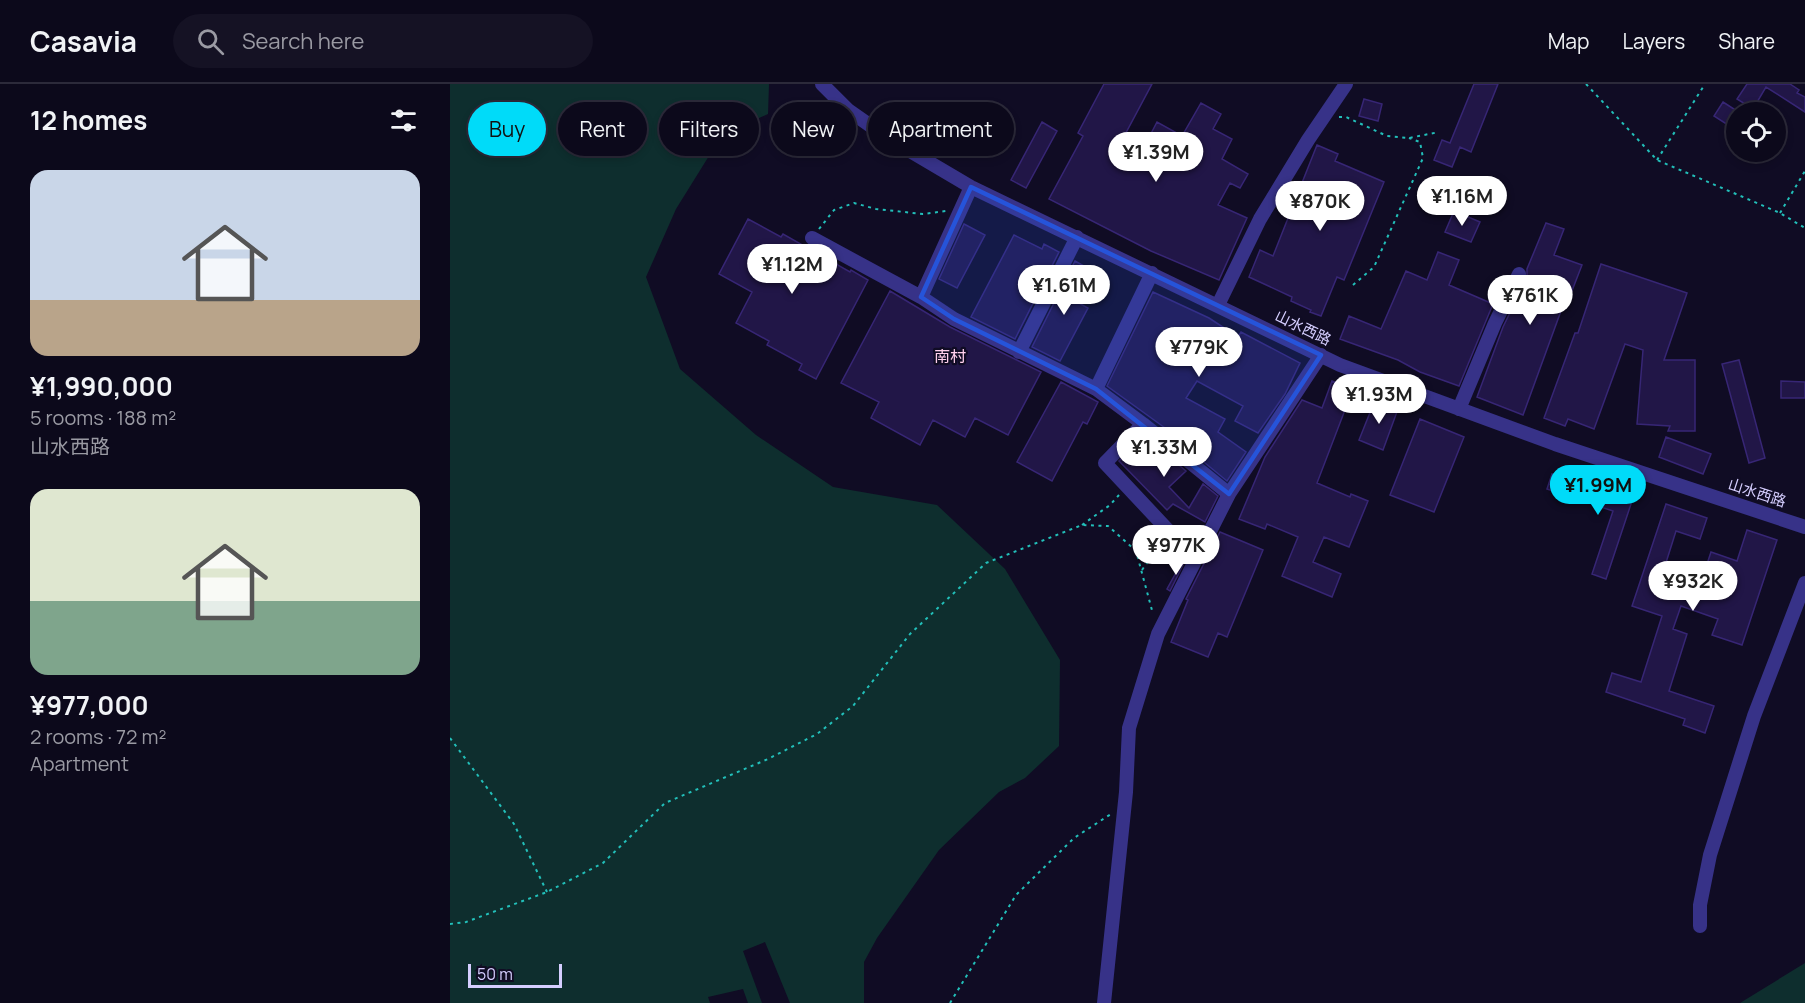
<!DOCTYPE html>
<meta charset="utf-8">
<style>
body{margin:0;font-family:Manrope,"Noto Sans SC",sans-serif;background:#151224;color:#f1f3f6;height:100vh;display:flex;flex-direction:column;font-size:22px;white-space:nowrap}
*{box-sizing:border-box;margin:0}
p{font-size:20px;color:#9a9aa3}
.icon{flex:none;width:33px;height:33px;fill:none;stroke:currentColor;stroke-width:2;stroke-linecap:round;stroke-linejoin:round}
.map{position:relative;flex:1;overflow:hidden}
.panel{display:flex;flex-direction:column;background:#0c091b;width:450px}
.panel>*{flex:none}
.banner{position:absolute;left:18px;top:18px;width:570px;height:54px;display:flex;gap:12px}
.fabs{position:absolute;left:1276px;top:18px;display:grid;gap:12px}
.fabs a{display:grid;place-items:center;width:60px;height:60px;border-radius:50%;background:#0c091b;box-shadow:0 3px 9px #0003,0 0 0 2px #2c2a3a;font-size:30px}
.scale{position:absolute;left:18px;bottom:15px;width:94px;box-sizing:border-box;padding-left:6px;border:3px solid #d5ceff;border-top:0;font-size:16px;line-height:21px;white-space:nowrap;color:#d5ceff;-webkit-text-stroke:4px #100c24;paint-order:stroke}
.price{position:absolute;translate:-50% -51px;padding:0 14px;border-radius:21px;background:#fff;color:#222;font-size:20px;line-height:39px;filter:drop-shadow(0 2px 3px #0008)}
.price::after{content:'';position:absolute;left:50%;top:36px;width:18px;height:14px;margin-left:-9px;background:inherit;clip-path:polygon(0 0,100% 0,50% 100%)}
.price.active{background:#00dbf9;color:#111}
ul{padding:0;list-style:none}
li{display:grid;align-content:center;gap:12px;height:318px;padding:0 30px}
li span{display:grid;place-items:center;height:186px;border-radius:18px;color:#555}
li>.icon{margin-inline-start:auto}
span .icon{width:108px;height:108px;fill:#fffc;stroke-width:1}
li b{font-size:26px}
h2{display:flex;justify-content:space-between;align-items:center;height:72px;padding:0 30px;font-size:26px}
.tag{padding:0 21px;border-radius:27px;background:#0c091b;box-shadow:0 3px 9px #0003,0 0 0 2px #2c2a3a;font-size:21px;line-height:54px}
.tag.active{background:#00dbf9;color:#111}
header{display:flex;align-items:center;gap:36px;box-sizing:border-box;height:84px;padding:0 30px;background:#0c091b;border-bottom:2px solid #2c2a3a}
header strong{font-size:28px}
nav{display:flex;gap:33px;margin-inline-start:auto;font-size:21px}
.search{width:420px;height:54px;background:#151224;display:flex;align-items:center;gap:15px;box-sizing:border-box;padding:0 21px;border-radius:33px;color:#9a9aa3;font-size:22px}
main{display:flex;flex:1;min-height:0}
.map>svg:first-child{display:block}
.green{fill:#0e2e2e}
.building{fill:#211647;stroke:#372675;stroke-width:1.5}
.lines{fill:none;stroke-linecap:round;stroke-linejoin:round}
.path{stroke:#22bfb9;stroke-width:2;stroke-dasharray:3 4.5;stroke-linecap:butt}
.minor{stroke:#373288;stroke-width:14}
.marked{fill:#2654da;fill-opacity:0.2;stroke:#2654da;stroke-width:4.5;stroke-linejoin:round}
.labels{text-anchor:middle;stroke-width:4.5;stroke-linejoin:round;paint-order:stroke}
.street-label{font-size:15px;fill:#d5ceff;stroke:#100c24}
.neighbourhood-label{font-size:16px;fill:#ffd0ed;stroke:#100c24}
</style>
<header>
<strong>Casavia</strong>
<div class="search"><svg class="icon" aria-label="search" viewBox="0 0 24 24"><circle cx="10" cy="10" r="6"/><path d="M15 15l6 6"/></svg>Search here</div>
<nav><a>Map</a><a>Layers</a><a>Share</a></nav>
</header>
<main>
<section class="panel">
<h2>12 homes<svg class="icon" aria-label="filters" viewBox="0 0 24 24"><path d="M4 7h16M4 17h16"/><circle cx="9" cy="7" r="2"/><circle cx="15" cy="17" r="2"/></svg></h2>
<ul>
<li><span style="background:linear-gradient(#c9d6e8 70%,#b9a48a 0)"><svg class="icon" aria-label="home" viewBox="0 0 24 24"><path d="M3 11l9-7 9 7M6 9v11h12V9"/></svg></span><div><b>¥1,990,000</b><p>5 rooms · 188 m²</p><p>山水西路</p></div></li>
<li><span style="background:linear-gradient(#dfe7d0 60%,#7fa58c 0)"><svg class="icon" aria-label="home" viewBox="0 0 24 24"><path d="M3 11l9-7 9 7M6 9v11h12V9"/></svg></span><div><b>¥977,000</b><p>2 rooms · 72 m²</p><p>Apartment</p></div></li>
</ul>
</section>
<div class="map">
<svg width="1355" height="919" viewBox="0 0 1355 919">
<rect width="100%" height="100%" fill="#100c24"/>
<!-- green -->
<path class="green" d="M0,0H319L318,30L272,51L226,125L196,193L230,285L306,351L383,403L487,421L555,485L610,576L609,662L575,694L549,708L489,766L427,854L414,878V919H340L315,858L293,867L312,919H298L293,905L258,913L260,919H0Z
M1355,879V919H1290Z"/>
<!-- building -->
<path class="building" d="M654,0H702L662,75L682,86L707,38L732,52L751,19L771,30L763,45L782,55L772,75L798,90L790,104L780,99L768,121L797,134L769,196L701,167L599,115L633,52L628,49Z
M1024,0H1048L1021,68L1010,63L1002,83L984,76L992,56L1000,59Z
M1297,0H1340L1349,6L1347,9L1355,13V28L1316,3L1303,25L1287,15Z
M914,15L932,20L928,37L909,32Z
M1273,18L1287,27L1278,41L1264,32Z
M592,38L607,47L576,104L561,96Z
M867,61L888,70L885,77L934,98L894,196L887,193L871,232L860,228L861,226L841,217L842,213L799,193L810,166L823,172Z
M1004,127L1030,138L1021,158L995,148Z
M298,135L331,153L333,150L400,188L401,186L418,196L366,295L349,286L352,280L317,261L319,257L286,239L302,208L269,190Z
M1096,139L1114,145L1104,171L1132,181L1118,217L1115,216L1073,331L1027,313L1053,243L1077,194V185Z
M514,140L535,151L507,204L489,195Z
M564,151L592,165L594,160L609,168L565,255L521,233Z
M988,168L1009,176L999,201L1043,220L1009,302L970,288L948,276L890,255L899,232L931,245L956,187L977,196Z
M625,177L641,186L625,217L638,224L610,277L582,263Z
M1151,180L1237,209L1214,276H1245V347H1218L1220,342L1187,340L1193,266L1175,260L1144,345L1118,335L1115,342L1094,334L1125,249H1128Z
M440,207L500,243L591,288L558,351L525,334L515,353L483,336L470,361L421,334L429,318L391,299Z
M703,208L759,234L788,253L791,248L850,279L835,310L808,349L785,337L793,322L747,297L736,314L775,335L768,348L796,368L777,397L727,356L729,354L657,302Z
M1289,276L1315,374L1299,379L1272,280Z
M882,297L903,305L867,399L900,413L901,410L918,417L899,463L874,453L863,478L891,490L882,513L832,492L848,453L817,440L815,445L789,435L815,373L852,316L872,324Z
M1331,297L1355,298V314H1331Z
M611,298L648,318L637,340L633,338L602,397L567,378Z
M925,316L948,325L933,366L909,356Z
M970,335L1014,353L984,428L940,411Z
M694,352L736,387L719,403L739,424L753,400L768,412L755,438L723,420L717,426L669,377Z
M1216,353L1261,370L1253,390L1209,373Z
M1102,390L1182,417L1156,495L1142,490L1163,427L1097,405Z
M1216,420L1257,434L1250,455L1226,447L1208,504L1245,516L1261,468L1287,477L1297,446L1327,456L1292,561L1262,551L1268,535L1231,522L1223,545L1237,550L1219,607L1264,622L1255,649L1233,641L1235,635L1156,608L1162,589L1191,598L1212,532L1182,522Z
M770,448L813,466L777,553L768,549L758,573L721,558L738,516L736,515Z
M733,476L735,477L720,507L717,505Z"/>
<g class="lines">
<!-- path -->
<path class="path" d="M1136,0L1207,76L1330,129L1355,144
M889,33H896L937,52L959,54L989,48
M1207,76L1255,0
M1330,129L1355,87
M369,145L384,126L404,119L426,125L473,130L496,127
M903,201L924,183L973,74L970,58L959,54
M632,441L660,421L669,411
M692,486L711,459
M0,654L64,740L97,808
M0,840L16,838L97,808L153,779L215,719L318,675L367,650L403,622L460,550L536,479L632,441L658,442L686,467L703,530
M500,919L566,811L624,754L661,730"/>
<!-- minor -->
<path class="minor" d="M372,0L398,26L438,54L521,103L890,281L1105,360L1355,443
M362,154L471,213L504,235L646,305L702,189
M471,213L521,103
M768,221L810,135L858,56L896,0
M569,268L627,153
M646,305L693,340L779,410L871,271
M1009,325L1045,239L1069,190
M693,340L655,379L745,475
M1250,842V821L1260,771L1304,632L1355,499
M654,919L676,708L679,644L708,550L779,410"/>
</g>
<!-- marked area -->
<path class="marked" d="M521,103L871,271L779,410L646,305L504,235L471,213Z"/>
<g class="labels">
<!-- street labels -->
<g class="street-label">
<text transform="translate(853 244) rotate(26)" y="5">山水西路</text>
<text transform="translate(1307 409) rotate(18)" y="5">山水西路</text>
</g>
<!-- neighbourhood labels -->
<g class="neighbourhood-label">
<text x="500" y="278">南村</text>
</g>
</g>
</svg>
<div class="fabs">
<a><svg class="icon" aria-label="locate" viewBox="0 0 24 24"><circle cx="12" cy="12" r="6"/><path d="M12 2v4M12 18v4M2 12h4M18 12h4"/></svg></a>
</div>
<div class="scale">50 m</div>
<b class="price" style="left:706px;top:99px">¥1.39M</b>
<b class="price" style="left:1012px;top:143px">¥1.16M</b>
<b class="price" style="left:870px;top:148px">¥870K</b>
<b class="price" style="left:342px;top:211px">¥1.12M</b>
<b class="price" style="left:614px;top:232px">¥1.61M</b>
<b class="price" style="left:1080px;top:242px">¥761K</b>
<b class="price" style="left:749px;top:294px">¥779K</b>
<b class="price" style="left:929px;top:341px">¥1.93M</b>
<b class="price" style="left:714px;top:394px">¥1.33M</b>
<b class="price active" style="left:1148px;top:432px">¥1.99M</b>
<b class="price" style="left:726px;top:492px">¥977K</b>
<b class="price" style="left:1243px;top:528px">¥932K</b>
<div class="banner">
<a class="tag active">Buy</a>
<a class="tag">Rent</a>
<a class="tag">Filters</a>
<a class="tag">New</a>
<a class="tag">Apartment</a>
</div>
</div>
</main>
